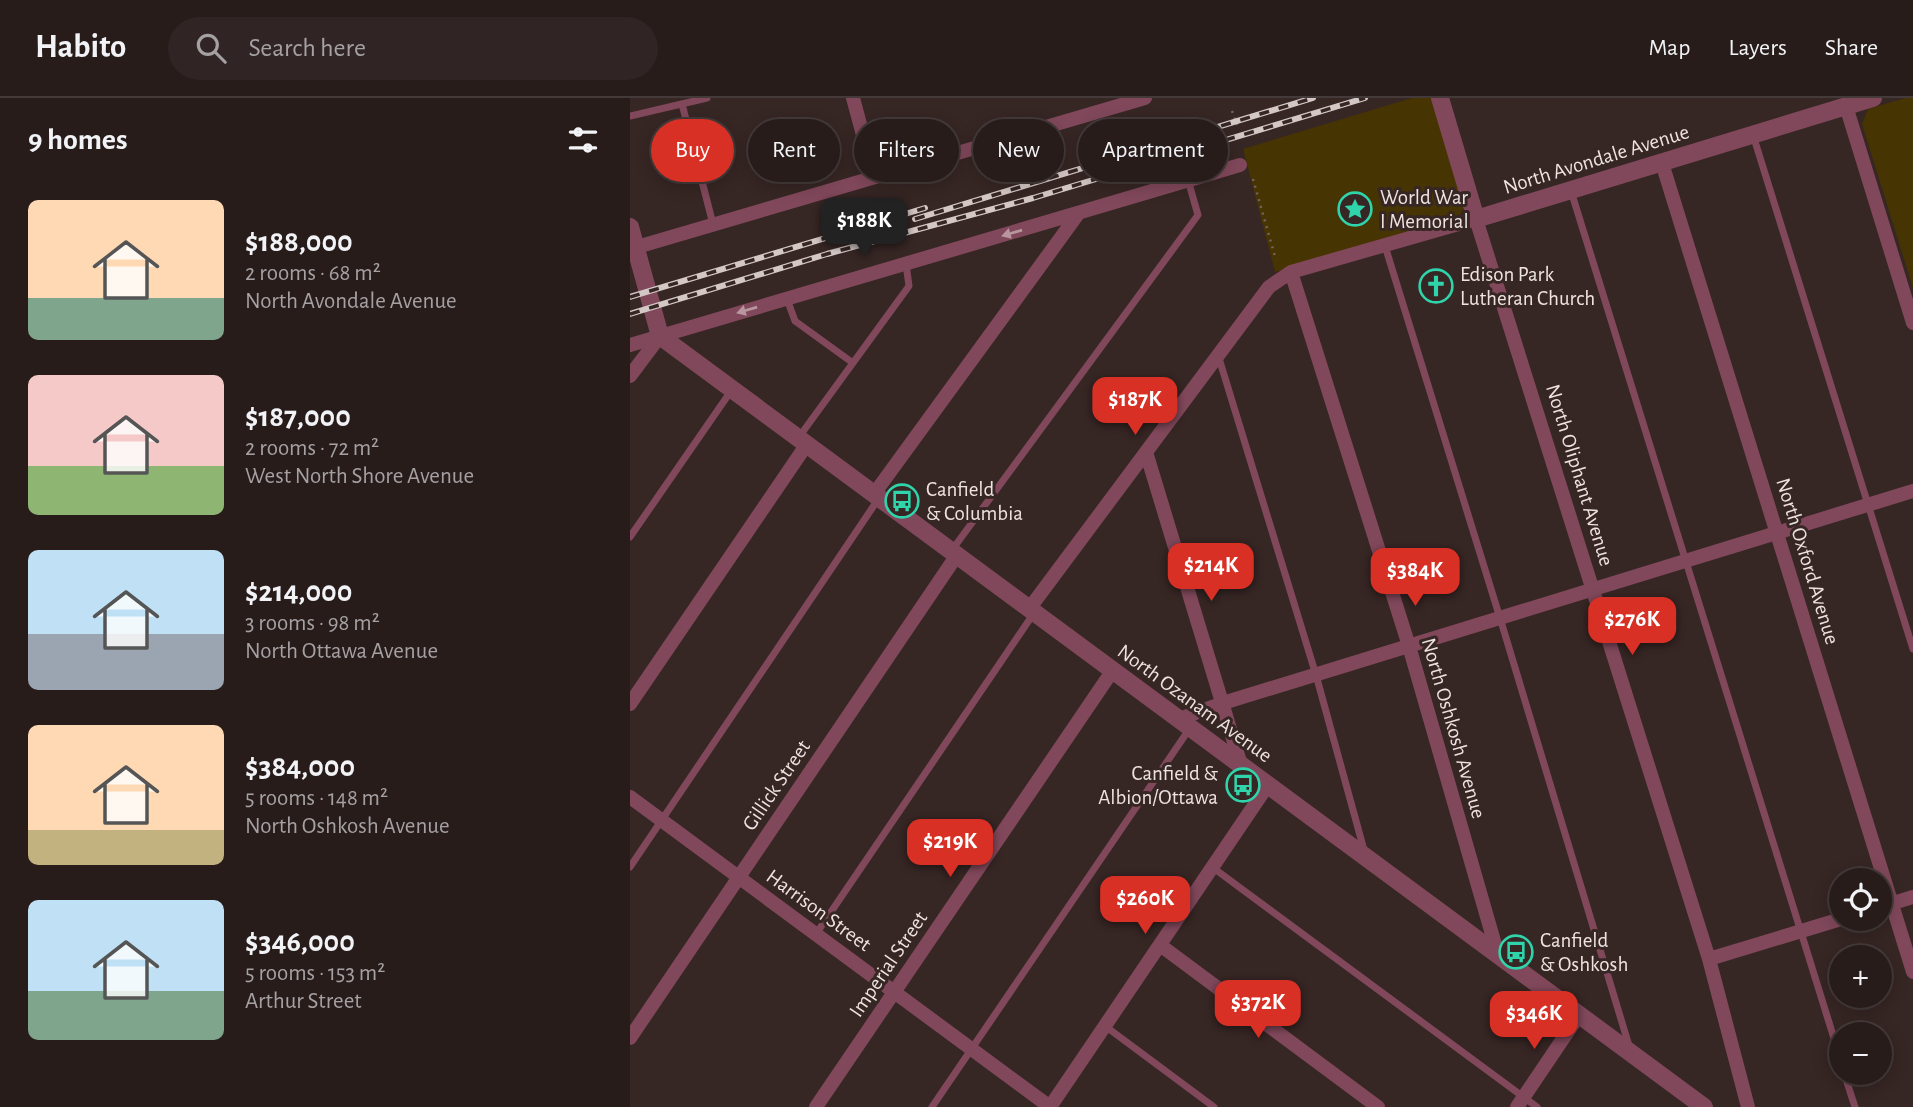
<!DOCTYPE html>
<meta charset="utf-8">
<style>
body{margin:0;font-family:"Alegreya Sans",sans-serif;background:#302524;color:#f1f3f6;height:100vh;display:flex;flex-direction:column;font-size:26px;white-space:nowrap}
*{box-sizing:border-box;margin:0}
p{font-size:23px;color:#a5a1a3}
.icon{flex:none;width:38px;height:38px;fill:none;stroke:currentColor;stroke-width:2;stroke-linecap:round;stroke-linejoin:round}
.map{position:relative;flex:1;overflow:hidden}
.panel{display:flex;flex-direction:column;background:#281c1b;width:630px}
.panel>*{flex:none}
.top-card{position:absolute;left:21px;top:21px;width:665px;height:63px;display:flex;gap:14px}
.fabs{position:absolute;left:1199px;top:770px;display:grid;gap:14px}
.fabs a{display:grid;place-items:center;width:63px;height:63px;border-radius:50%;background:#281c1b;box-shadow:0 4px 18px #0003,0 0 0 2px #443a3a;font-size:35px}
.price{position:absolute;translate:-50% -60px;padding:0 16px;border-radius:14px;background:#d93025;color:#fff;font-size:23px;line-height:46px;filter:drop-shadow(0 2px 4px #0008)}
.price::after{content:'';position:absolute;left:50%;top:42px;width:21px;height:16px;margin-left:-10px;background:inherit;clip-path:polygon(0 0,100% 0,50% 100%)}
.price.current{background:#222;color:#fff}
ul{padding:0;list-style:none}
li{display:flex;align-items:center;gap:21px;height:175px;padding:0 28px}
li span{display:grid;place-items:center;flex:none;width:196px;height:140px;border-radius:10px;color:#555}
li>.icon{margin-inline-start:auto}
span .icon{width:84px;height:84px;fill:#fffc;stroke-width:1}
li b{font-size:30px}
h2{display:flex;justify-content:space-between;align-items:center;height:84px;padding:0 28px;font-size:30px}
.tag{padding:0 24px;border-radius:32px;background:#281c1b;box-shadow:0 4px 18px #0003,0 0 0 2px #443a3a;font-size:24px;line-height:63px}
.tag.current{background:#d93025;color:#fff}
header{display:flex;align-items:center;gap:42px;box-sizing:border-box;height:98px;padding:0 35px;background:#281c1b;border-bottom:2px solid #443a3a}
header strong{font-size:33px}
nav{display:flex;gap:38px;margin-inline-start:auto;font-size:24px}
.search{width:490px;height:63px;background:#302524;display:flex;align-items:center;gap:18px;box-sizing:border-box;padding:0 24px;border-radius:38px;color:#a5a1a3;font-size:26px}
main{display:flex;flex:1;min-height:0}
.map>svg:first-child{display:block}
.green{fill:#473403}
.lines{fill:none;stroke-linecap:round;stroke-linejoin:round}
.path{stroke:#726361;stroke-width:2.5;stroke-dasharray:2 5;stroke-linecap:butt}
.service{stroke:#81485b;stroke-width:7}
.minor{stroke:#81485b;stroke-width:14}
.tertiary{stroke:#81485b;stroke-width:18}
.rail-casing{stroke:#d4c8c6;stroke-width:6}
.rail{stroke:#362624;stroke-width:3.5;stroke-dasharray:10;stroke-linecap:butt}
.oneway{fill:#b8969e}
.labels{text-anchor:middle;stroke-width:6;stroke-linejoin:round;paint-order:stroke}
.street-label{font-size:21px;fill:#eee3e1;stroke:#362624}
.poi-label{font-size:21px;fill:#eee3e1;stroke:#362624;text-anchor:start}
</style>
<header>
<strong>Habito</strong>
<div class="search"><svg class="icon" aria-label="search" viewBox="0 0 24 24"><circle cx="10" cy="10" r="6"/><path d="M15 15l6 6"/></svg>Search here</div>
<nav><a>Map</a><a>Layers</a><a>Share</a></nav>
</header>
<main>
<section class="panel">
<h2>9 homes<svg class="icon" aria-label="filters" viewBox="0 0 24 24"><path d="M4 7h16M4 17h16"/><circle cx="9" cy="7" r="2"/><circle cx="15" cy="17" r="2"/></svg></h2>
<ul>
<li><span style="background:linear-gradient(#ffd9b3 70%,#7fa58c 0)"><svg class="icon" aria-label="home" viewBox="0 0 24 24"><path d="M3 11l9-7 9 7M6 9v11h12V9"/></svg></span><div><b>$188,000</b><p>2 rooms · 68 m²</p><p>North Avondale Avenue</p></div></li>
<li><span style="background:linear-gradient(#f6c9c9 65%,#8fb573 0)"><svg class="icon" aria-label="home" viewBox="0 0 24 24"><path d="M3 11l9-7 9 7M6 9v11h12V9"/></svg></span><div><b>$187,000</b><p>2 rooms · 72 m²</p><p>West North Shore Avenue</p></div></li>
<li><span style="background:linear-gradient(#bfe0f5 60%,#9aa5b1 0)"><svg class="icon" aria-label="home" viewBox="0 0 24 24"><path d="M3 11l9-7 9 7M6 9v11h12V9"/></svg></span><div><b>$214,000</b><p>3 rooms · 98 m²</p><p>North Ottawa Avenue</p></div></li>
<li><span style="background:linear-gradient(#ffd9b3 75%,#c2b280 0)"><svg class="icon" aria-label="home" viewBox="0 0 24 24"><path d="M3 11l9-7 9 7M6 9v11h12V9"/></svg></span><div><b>$384,000</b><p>5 rooms · 148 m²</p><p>North Oshkosh Avenue</p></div></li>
<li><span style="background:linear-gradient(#bfe0f5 65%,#7fa58c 0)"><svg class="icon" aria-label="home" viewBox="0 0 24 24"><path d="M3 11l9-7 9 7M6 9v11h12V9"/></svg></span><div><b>$346,000</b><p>5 rooms · 153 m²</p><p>Arthur Street</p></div></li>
</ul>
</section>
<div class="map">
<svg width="1283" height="1009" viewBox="0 0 1283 1009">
<rect width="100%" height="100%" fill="#362624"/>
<!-- green -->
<path class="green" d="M782,0H802L834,108L830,118L645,174L613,51Z
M1275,0H1283V190L1232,26L1238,11Z"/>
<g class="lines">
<!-- path -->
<path class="path" d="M602,13L607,27
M623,81L646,162"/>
<!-- service -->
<path class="service" d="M52,6L83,126
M0,18L77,0
M1123,37L1283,551
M941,93L1211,963
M755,148L870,520L1000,951
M157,201L165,223L223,265
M588,257L686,577L734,752
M169,339L279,188L276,166
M0,439L101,293
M322,452L568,117L558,82
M0,769L249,400
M582,769L907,1009
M186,836L404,515
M475,928L584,1009
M1214,975L1225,1009
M302,1009L560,630"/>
<!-- minor -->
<path class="minor" d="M223,0L244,78
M1216,8L1283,225
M1032,65L1283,874
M0,151L515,0
M661,174L779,548L868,857
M0,247L610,67
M0,278L30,238
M516,354L611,667
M244,396L448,116
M399,511L639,189L661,174L846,121L1079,861L1118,1009
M0,606L177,346
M549,621L593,605L1283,393
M0,699L420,1009
M1250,809L1283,799
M530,847L748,1009
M1079,861L1211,821
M0,940L327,457
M186,1009L483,572
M420,1009L638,687
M887,1009L949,917"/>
<!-- tertiary -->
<path class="tertiary" d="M810,0L846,121L1243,0
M0,129L30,238L1074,1009"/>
<defs>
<path id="rail" d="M285,121L683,0
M0,199L295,110
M0,216L197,156L403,100L735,0"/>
</defs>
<!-- rail casing -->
<use href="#rail" class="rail-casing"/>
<!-- rail -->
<use href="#rail" class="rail"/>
</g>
<!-- one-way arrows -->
<defs><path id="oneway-solid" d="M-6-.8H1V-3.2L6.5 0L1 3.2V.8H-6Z" transform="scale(1.75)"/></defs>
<g class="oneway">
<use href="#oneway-solid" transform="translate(382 135) rotate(164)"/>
<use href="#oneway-solid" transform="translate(117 212) rotate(164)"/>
</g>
<!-- icons -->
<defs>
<symbol id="sight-ring" viewBox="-11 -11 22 22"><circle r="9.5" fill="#362624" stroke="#2fd4aa" stroke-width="1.5"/><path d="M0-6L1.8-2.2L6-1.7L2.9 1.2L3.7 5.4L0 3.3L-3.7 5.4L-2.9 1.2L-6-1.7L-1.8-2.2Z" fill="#2fd4aa"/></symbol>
<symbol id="church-ring" viewBox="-11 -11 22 22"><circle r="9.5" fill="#362624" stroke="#2fd4aa" stroke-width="1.5"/><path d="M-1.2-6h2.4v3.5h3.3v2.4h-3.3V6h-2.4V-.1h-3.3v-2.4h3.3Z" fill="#2fd4aa"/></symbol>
<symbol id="bus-ring" viewBox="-11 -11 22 22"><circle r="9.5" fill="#362624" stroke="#2fd4aa" stroke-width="1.5"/><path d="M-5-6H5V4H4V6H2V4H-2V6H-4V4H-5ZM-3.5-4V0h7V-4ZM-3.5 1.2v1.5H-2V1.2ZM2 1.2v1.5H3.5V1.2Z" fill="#2fd4aa"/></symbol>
</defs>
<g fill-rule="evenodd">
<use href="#sight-ring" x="706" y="92" width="38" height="38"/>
<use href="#church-ring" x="787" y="169" width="38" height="38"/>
<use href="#bus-ring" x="253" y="384" width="38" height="38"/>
<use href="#bus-ring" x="594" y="668" width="38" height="38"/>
<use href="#bus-ring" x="867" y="835" width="38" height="38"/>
</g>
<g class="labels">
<!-- street labels -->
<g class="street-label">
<text transform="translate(966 61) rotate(-17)" y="7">North Avondale Avenue</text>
<text transform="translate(950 377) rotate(73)" y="7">North Oliphant Avenue</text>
<text transform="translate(1178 463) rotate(73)" y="7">North Oxford Avenue</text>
<text transform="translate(565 605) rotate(36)" y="7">North Ozanam Avenue</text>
<text transform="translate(824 630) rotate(74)" y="7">North Oshkosh Avenue</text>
<text transform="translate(146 687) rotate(-56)" y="7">Gillick Street</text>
<text transform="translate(189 812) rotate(36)" y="7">Harrison Street</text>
<text transform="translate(258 866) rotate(-56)" y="7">Imperial Street</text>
</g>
<!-- poi labels -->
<g class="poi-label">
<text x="750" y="106">World War<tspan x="750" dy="24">I Memorial</tspan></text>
<text x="830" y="183">Edison Park<tspan x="830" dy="24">Lutheran Church</tspan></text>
<text x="296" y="398">Canfield<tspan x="296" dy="24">&amp; Columbia</tspan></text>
<text x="588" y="682" text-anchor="end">Canfield &amp;<tspan x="588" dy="24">Albion/Ottawa</tspan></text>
<text x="910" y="849">Canfield<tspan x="910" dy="24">&amp; Oshkosh</tspan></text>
</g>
</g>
</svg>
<div class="fabs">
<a><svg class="icon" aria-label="locate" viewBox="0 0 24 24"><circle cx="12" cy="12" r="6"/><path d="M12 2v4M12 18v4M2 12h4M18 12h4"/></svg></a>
<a>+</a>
<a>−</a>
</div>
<b class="price current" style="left:234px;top:160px">$188K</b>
<b class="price" style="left:505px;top:339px">$187K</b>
<b class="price" style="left:581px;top:505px">$214K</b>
<b class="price" style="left:785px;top:510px">$384K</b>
<b class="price" style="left:1002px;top:559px">$276K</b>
<b class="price" style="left:320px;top:781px">$219K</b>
<b class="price" style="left:515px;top:838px">$260K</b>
<b class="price" style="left:628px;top:942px">$372K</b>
<b class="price" style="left:904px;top:953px">$346K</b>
<div class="top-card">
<a class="tag current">Buy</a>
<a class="tag">Rent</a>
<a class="tag">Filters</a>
<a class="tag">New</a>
<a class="tag">Apartment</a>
</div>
</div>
</main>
